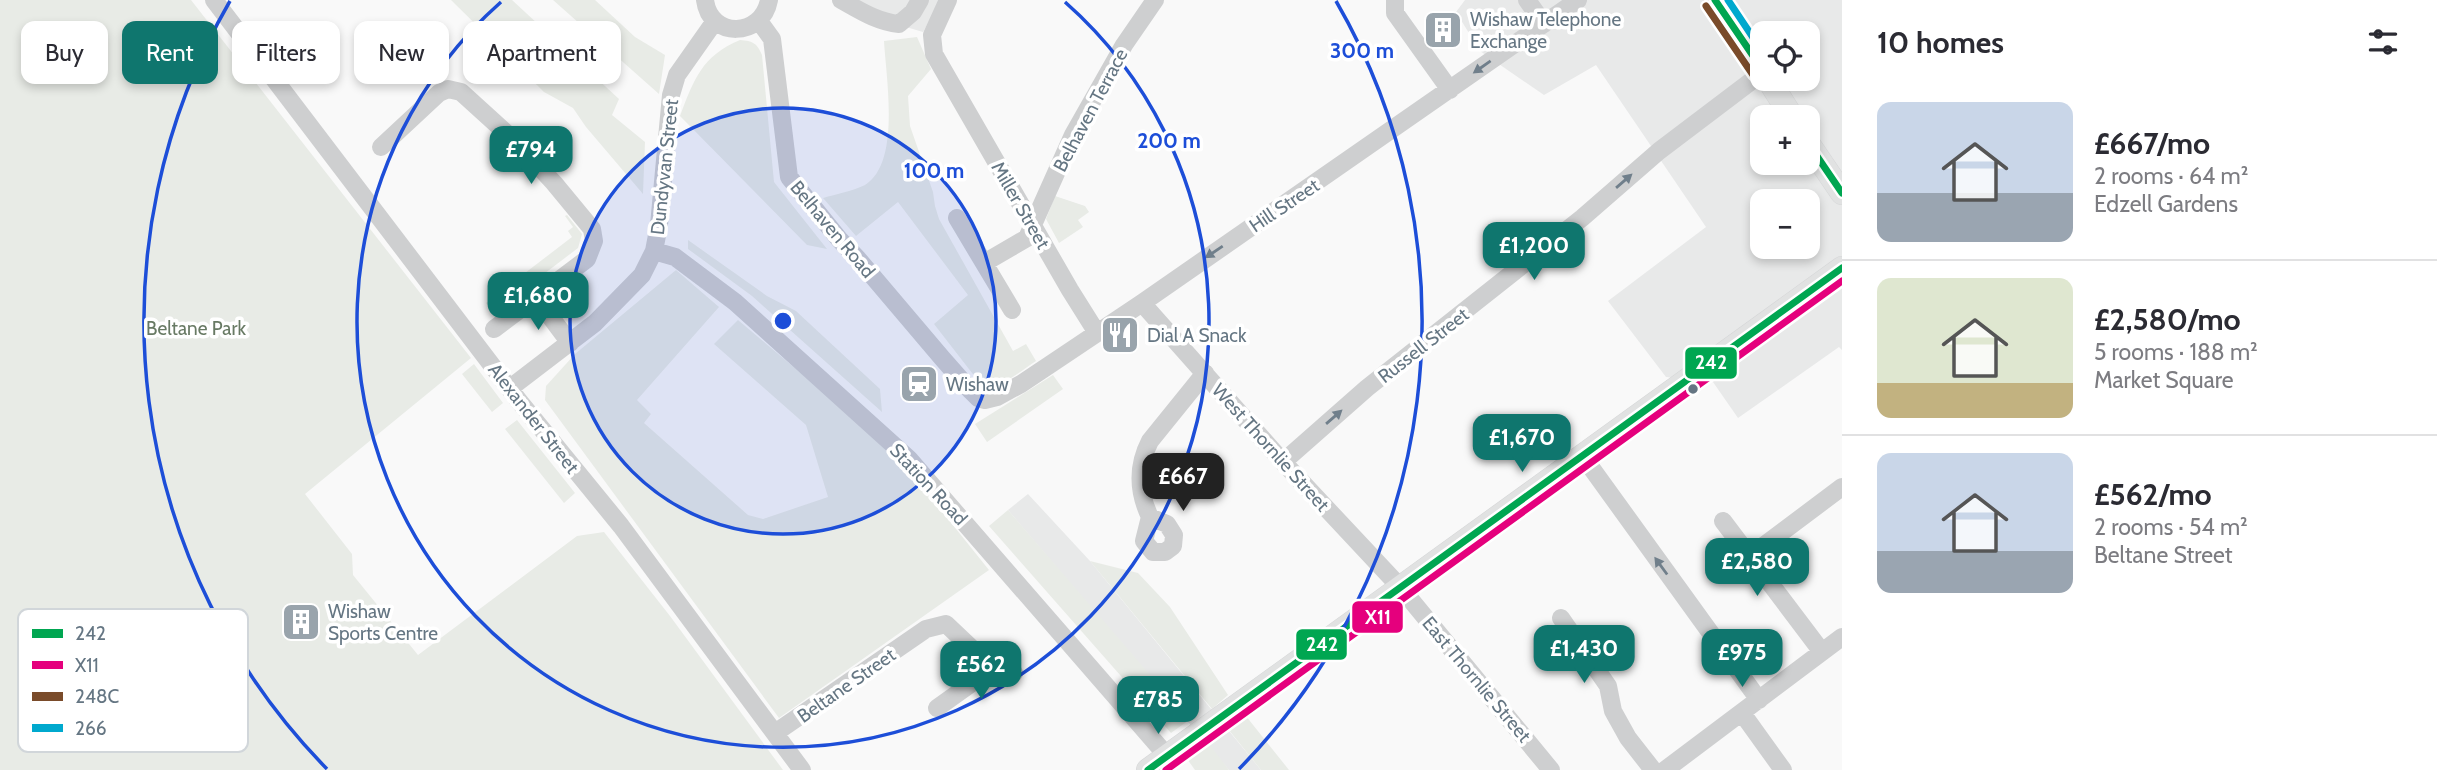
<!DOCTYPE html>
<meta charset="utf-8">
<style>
body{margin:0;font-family:Cabin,sans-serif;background:#f2f2f3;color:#2b2b33;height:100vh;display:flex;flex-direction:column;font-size:26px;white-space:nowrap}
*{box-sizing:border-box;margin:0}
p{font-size:23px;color:#7c7c81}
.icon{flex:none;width:38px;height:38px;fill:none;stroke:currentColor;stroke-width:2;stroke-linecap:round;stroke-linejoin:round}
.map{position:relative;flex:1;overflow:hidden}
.panel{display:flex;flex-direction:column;background:#fff;width:595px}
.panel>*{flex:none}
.hud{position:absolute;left:21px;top:21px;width:665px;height:63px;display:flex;gap:14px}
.buttons{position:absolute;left:1750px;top:21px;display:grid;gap:14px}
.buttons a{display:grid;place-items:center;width:70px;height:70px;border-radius:14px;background:#fff;box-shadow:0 4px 10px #0003;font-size:35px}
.price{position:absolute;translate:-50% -60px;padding:0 16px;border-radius:14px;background:#0f766e;color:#fff;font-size:23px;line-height:46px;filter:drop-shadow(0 2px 4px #0008)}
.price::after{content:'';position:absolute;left:50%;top:42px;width:21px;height:16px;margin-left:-10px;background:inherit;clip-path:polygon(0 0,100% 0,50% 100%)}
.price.current{background:#222;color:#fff}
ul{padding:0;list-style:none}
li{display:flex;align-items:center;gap:21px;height:175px;padding:0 35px}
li+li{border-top:2px solid #e1e1e2}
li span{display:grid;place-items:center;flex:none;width:196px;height:140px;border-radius:14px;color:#555}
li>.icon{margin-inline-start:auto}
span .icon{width:84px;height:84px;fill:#fffc;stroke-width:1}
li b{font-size:30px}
h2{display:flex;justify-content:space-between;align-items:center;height:84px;padding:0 35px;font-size:30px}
.chip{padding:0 24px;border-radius:14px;background:#fff;box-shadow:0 4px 10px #0003;font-size:24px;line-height:63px}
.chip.current{background:#0f766e;color:#fff}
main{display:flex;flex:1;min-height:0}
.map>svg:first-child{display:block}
.built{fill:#e8e9e9;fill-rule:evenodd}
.green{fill:#e8ebe6}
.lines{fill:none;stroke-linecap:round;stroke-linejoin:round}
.major-casing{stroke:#d5d6d7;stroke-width:24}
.minor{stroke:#cecfd0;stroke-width:18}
.major{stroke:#e1e2e2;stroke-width:23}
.bus-1-casing{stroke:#fff;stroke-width:12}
.bus-2-casing{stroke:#fff;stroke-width:12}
.bus-3-casing{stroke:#fff;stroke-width:12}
.bus-4-casing{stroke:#fff;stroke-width:12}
.bus-1{stroke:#00a651;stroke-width:7}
.bus-2{stroke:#e5007d;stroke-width:7}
.bus-3{stroke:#7a4b2a;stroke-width:7}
.bus-4{stroke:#00a9ce;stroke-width:7}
.oneway{fill:#707f8b}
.ring{fill:none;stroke:#1d4ed8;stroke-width:3.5}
.bus-dot{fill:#657683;stroke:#fff;stroke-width:2.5}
.labels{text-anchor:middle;stroke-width:7;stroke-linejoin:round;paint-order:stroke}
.poi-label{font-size:19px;fill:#657683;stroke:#fff;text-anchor:start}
.street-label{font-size:19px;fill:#657683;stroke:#fff}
.park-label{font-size:19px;fill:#687a64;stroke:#fff}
.key{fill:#fff;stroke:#d1d6da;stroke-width:2}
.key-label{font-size:19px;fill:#657683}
.centre{fill:#1d4ed8;stroke:#fff;stroke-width:3.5}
.ring-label{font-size:21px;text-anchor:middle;font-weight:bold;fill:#1d4ed8;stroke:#fff;stroke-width:7;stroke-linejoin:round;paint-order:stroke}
.line-badge{stroke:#fff;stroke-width:2.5}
.badge-label{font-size:19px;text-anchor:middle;font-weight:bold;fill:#fff}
</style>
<main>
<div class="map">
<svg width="1842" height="770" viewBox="0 0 1842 770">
<rect width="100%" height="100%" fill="#f9f9f9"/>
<!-- built -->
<path class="built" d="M841,0H941L923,32L872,17Z
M1465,0H1842V350L1839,347L1738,418L1713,382L1666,377L1608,301L1706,227L1596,65L1544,95L1480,51L1456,12ZM1762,33H1808V79H1762ZM1762,117H1808V163H1762ZM1762,201H1808V247H1762Z
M1028,494L1090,561L1261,770H1229L1008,510Z"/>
<!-- green -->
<path class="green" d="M0,0H191L471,358L305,494L352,554L353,575L418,655L577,536L604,532L670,616L783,770H0Z
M451,0H512L619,99L612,115L645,142L643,194L586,127L573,108L544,92Z
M553,0H595L635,37L665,55L659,94Z
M917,37L931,69L908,96L910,126L933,192L935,206L939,219L1013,351L1026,344L1036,361C1020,371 996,394 979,382L934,324L968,295L898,202L856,236L823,198C836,194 853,191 865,185C901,163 886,78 884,41Z
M740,40C753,41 757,43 762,55L774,182L827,249L807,245L680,116C694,79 702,56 740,40Z
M1055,196L1085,206L1089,212L1078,220L1083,227L1059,243L1046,219Z
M567,215L582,234L578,248L494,312L486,303L572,237L568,231L573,227L565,216Z
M688,240L767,296L796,311L880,389L882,412L752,296L688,249Z
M676,270L719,307L637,400L651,414L644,423L748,515L763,519L828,497L806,425L714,344L738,320L829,397L903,463L989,570L779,718L545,400L546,386L575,354Z
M474,364L503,403L492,412L462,374Z
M1053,375L1063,389L987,442L975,424Z
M517,420L575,493L564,503L505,429Z
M1008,510L1189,720L1171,733L989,526Z
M1090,561L1138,573L1170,607L1228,695L1212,709Z
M1242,711L1289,770H1261L1224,724Z
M1206,740L1229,770H1195L1185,756Z"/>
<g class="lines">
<defs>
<path id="major" d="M1715,0L1762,69
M1768,79L1792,117
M1808,143L1842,193
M1148,770L1842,268"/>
</defs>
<!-- major casing -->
<use href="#major" class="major-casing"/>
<!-- minor -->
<path class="minor" d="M214,0L519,401L621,526L802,770
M705,0C710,39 762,38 769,0
M841,0C859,10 877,22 899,24L913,12L920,0
M948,0L932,35L934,54L1070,290L1097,333
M1395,0V13L1450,90
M1527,0L1544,24
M759,21L772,39L789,177L839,239L858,259L942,358L971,391L978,398L985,400L997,397L1021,384L1142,303L1578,0
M381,147L439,93L448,89L461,92L515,141L554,183L592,229L594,241L587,259L494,329
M957,218L1012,310
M654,251L675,257L735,302L909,459L1168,757
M984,263L1027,238L1073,135L1124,45L1155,0
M537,299L570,343
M1142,303L1283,462L1401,588L1551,770
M510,388L595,323L642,275L654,251L659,225L671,95L677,75L715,21
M1582,455L1759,700
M1283,462L1367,388L1582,218L1659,151L1762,73
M1150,517L1144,541L1153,552H1165L1173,546L1174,535L1167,524L1150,517C1138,492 1137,466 1150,441L1205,373
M1723,521L1822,652
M1750,556L1842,487
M1561,618L1608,686L1613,711L1628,738L1653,770
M937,708L972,683L983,659
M1742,713L1783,770
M775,733L926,629L946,624L983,659L1014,673
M1665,770L1842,637"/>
<!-- major -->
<use href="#major" class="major"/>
<defs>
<path id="bus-1" d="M1715,0L1762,69
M1808,143L1842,193
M1148,770L1842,268"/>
<path id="bus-2" d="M1166,770L1842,281"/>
<path id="bus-3" d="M1706,6L1753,75"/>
<path id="bus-4" d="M1728,0L1762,51"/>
</defs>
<!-- bus-1 casing -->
<use href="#bus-1" class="bus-1-casing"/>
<!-- bus-2 casing -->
<use href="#bus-2" class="bus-2-casing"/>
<!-- bus-3 casing -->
<use href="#bus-3" class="bus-3-casing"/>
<!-- bus-4 casing -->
<use href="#bus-4" class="bus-4-casing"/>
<!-- bus-1 -->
<use href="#bus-1" class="bus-1"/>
<!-- bus-2 -->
<use href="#bus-2" class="bus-2"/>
<!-- bus-3 -->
<use href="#bus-3" class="bus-3"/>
<!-- bus-4 -->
<use href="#bus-4" class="bus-4"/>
</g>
<!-- one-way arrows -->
<defs><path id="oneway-solid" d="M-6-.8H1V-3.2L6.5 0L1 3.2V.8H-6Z" transform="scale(1.75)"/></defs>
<g class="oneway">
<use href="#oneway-solid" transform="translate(1482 67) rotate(145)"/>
<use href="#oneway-solid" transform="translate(1624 181) rotate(-41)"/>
<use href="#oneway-solid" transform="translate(1214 252) rotate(146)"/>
<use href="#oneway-solid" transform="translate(1334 417) rotate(-41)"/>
<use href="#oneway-solid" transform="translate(1661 566) rotate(-126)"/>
</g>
<!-- distance rings -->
<circle cx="783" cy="321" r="213" fill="#1d4ed8" fill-opacity=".12"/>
<g class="ring">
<circle cx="783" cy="321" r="213"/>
<path d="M1065 2A426 426 0 1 1 501 2"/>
<path d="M327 769A639 639 0 0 1 230 1M1336 1A639 639 0 0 1 1239 769"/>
</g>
<!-- icons -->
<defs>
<symbol id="building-square" viewBox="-11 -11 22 22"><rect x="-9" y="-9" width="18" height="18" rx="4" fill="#99a4ac" stroke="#fff"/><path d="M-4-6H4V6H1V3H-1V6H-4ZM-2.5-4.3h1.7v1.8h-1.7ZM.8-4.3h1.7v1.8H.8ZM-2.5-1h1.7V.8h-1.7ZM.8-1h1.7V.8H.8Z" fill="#fff"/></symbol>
<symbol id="restaurant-square" viewBox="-11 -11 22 22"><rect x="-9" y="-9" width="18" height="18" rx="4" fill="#99a4ac" stroke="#fff"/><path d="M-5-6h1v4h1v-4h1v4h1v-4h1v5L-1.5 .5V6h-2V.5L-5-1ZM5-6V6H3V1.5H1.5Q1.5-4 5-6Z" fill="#fff"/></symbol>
<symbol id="station-square" viewBox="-11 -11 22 22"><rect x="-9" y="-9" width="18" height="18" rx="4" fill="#99a4ac" stroke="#fff"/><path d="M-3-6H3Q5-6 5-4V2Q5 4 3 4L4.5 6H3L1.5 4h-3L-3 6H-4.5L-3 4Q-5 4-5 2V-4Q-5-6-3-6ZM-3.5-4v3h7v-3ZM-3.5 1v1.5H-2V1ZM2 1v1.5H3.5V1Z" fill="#fff"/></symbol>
</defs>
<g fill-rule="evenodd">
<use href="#building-square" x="1421" y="8" width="44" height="44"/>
<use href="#restaurant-square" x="1098" y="313" width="44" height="44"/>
<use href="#station-square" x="897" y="362" width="44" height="44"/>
<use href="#building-square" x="279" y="600" width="44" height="44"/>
</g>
<!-- markers -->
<circle class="bus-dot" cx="1693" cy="389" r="6"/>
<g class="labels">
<!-- poi labels -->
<g class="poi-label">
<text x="1470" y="26">Wishaw Telephone<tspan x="1470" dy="22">Exchange</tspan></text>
<text x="1147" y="342">Dial A Snack</text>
<text x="946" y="391">Wishaw</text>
<text x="328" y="618">Wishaw<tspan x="328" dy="22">Sports Centre</tspan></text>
</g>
<!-- street labels -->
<g class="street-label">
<text transform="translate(1090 110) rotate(-62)" y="7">Belhaven Terrace</text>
<text transform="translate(664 167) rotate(-84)" y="7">Dundyvan Street</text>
<text transform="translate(1021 205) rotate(60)" y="7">Miller Street</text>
<text transform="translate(1284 205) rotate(-34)" y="7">Hill Street</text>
<text transform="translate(833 229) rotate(50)" y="7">Belhaven Road</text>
<text transform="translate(1423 345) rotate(-38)" y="7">Russell Street</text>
<text transform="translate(534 418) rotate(52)" y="7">Alexander Street</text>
<text transform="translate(1271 447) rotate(48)" y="7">West Thornlie Street</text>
<text transform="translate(929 484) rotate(47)" y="7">Station Road</text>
<text transform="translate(1477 679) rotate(50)" y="7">East Thornlie Street</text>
<text transform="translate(846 685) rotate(-35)" y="7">Beltane Street</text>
</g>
<!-- park labels -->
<g class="park-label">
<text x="196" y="335">Beltane Park</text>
</g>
</g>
<!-- legend -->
<rect x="18" y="609" width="230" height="143" rx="10" class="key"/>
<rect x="32" y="629" width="31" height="9" fill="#00a651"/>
<rect x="32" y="661" width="31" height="8" fill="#e5007d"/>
<rect x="32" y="692" width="31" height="9" fill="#7a4b2a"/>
<rect x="32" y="724" width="31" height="8" fill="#00a9ce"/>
<g class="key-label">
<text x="75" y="640">242</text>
<text x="75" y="672">X11</text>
<text x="75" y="703">248C</text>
<text x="75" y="735">266</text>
</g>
<circle cx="783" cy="321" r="10" class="centre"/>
<g class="ring-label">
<text x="1362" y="58">300 m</text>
<text x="1169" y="148">200 m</text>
<text x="934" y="178">100 m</text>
</g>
<g class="line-badge">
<rect x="1684" y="346" width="54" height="34" rx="7" fill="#00a651"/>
<rect x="1351" y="600" width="53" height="34" rx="7" fill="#e5007d"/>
<rect x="1295" y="628" width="53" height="33" rx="7" fill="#00a651"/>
</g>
<g class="badge-label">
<text x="1711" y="369">242</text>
<text x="1378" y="624">X11</text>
<text x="1322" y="651">242</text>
</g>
</svg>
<div class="buttons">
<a><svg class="icon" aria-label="locate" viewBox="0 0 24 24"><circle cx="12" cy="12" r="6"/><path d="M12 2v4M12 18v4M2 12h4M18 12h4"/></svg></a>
<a>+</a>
<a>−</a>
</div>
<b class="price" style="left:531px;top:186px">£794</b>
<b class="price" style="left:1534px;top:282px">£1,200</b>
<b class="price" style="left:538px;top:332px">£1,680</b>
<b class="price" style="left:1522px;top:474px">£1,670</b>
<b class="price current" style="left:1183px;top:513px">£667</b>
<b class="price" style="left:1757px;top:598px">£2,580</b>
<b class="price" style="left:1584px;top:685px">£1,430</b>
<b class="price" style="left:1742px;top:689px">£975</b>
<b class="price" style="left:981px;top:701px">£562</b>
<b class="price" style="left:1158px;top:736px">£785</b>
<div class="hud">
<a class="chip">Buy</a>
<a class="chip current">Rent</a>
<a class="chip">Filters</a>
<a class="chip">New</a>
<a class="chip">Apartment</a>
</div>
</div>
<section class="panel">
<h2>10 homes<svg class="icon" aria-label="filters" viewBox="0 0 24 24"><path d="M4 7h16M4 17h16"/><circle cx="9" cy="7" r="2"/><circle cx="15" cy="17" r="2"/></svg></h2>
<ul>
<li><span style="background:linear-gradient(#c9d6e8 65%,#9aa5b1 0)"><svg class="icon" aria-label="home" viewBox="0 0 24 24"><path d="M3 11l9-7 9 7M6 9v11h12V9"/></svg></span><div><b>£667/mo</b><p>2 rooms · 64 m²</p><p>Edzell Gardens</p></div></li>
<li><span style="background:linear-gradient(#dfe7d0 75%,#c2b280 0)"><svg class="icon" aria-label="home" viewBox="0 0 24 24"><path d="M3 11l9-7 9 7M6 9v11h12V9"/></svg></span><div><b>£2,580/mo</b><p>5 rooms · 188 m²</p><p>Market Square</p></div></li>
<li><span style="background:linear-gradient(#c9d6e8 70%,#9aa5b1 0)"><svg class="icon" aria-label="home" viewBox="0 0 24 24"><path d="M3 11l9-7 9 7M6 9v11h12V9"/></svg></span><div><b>£562/mo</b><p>2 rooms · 54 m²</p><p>Beltane Street</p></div></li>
</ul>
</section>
</main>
